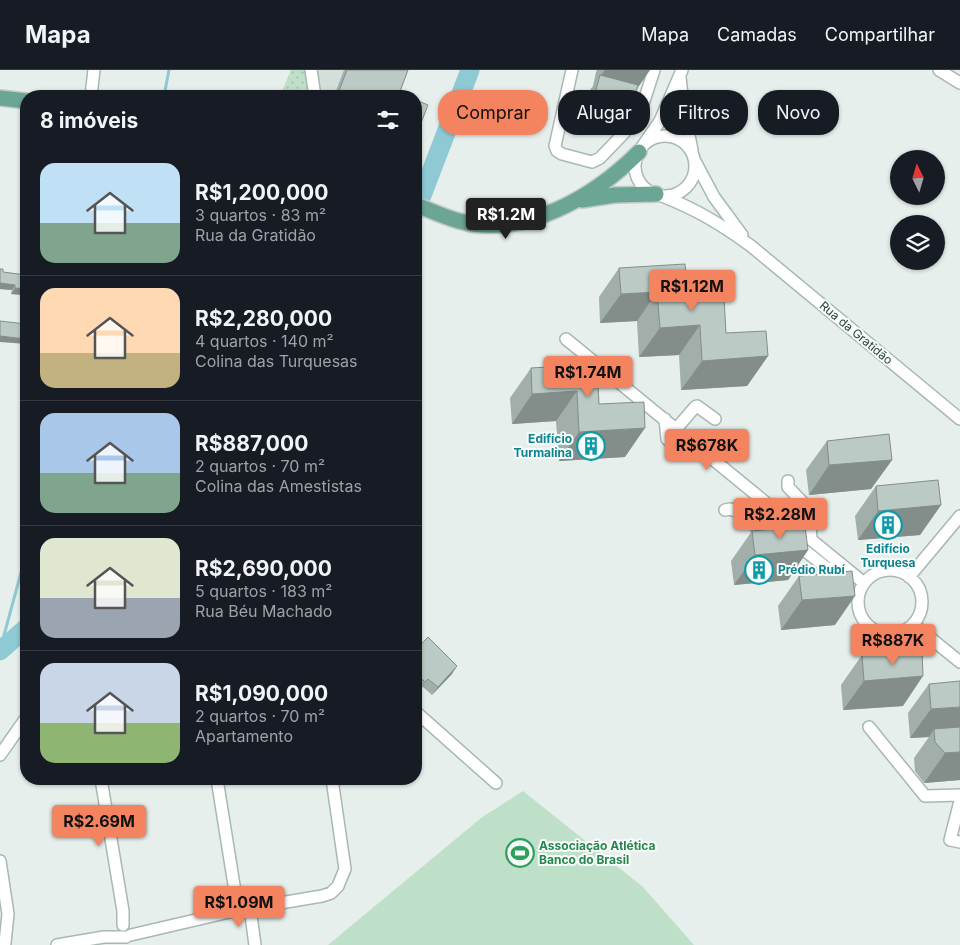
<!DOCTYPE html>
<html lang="pt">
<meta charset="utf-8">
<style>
body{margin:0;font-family:Inter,sans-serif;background:#20242c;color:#f1f3f6;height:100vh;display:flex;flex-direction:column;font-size:19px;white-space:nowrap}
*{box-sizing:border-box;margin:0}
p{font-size:16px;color:#9ea1a6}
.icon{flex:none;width:28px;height:28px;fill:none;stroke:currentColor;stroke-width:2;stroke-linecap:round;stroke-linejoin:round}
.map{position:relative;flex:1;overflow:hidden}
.sheet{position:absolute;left:20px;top:20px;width:402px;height:695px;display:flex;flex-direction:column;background:#171b24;border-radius:20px;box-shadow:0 1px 4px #0004}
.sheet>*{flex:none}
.guide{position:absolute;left:438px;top:20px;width:448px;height:45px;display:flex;gap:10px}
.needle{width:32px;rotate:355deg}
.fabs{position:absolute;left:890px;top:80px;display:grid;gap:10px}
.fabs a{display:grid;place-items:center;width:55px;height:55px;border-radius:50%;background:#171b24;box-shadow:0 1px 4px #0004;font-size:25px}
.price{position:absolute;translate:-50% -42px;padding:0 11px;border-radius:5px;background:#f4845f;color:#111;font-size:16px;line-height:32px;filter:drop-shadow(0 1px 2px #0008)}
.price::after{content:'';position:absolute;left:50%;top:30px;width:15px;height:11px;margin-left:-8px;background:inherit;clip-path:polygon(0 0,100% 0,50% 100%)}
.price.current{background:#222;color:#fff}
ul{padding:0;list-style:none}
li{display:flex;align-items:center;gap:15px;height:125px;padding:0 20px}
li+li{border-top:1px solid #363941}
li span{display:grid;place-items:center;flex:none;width:140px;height:100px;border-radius:15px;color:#555}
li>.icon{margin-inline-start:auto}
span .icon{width:60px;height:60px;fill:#fffc;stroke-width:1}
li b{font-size:21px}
h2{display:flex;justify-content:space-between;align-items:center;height:60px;padding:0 20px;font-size:21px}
.tag{padding:0 18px;border-radius:20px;background:#171b24;box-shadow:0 1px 4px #0004;font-size:18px;line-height:45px}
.tag.current{background:#f4845f;color:#111}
header{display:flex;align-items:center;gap:30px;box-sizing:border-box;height:70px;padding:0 25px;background:#171b24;border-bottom:1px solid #363941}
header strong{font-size:24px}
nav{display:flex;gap:28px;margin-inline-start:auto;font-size:18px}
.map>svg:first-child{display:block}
.built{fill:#d4dfda}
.park{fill:url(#park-dots)}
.pitch{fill:#bfe0c8}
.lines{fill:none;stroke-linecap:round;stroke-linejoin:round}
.stream{stroke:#8ec9d4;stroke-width:3}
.river{stroke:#8ec9d4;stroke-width:19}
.minor-casing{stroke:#a8b8b2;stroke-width:14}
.major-casing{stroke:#c2cac8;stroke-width:18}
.minor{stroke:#fff;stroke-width:11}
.major{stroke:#6aa596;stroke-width:15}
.wall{fill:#a1aea9}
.shaded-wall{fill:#838d89}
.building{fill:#bbcac4;stroke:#838d89}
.labels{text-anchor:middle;stroke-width:4;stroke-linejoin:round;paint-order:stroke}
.street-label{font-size:12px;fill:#24423a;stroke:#f7fbf9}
.culture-label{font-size:12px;font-weight:bold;fill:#0d838f;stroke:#f7fbf9;text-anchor:end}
.leisure-label{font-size:12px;font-weight:bold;fill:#27864d;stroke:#f7fbf9;text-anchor:start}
</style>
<header>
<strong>Mapa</strong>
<nav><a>Mapa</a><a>Camadas</a><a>Compartilhar</a></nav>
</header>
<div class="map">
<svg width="960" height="875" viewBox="0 0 960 875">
<defs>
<pattern id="park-dots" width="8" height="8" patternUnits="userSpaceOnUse" patternTransform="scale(1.25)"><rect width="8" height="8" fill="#bfe0c8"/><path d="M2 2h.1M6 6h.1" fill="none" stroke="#a4c1ad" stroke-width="1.8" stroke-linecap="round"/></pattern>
</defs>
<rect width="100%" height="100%" fill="#e6efeb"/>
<!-- built -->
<path class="built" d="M316,0H384L397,26H318Z"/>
<!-- park -->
<path class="park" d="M291,0H306L310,26H280Z"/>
<!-- pitch -->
<path class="pitch" d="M523,721L643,817L694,875H328L481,748Z"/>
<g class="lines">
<!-- stream -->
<path class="stream" d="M164,26L169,0
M0,580L26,484"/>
<!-- river -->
<path class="river" d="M416,141L470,0
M0,581L26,558"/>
<defs>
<path id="minor" d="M311,0L315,26
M572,0L555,76L557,81L562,84L592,92L600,88L624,63L643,34L654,0
M939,0L960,13
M680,7L683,35L692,80
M91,26L94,0
M635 96a30 30 0 1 1 60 0a30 30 0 1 1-60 0Z
M644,74L660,51L682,0
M696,93L714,127L742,165
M662,126C696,139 722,155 751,176L960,349
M566,269L864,513
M665,349L667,369C682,381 681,383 700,378
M676,359L695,337L697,336L715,349
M788,411V417L809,439L811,469
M725,440L730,439L736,441L772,469
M795,473L827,498L832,499L839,493
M858 532a32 32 0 1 1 64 0a32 32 0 1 1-64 0Z
M909,507L960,446
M913,554L960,592
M416,642L496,713
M869,657L925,726L960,725
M0,685L26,648
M101,709L123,841V855
M217,709L238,840
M960,731L950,770L960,772
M0,791L8,844L5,873
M250,838L255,875
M131,865L238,840L322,826L331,823L338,816L345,799L332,709
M57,875L104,867H126"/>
<path id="major" d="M0,28L26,31
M582,130L615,125L656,124
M416,135C430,140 444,147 459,151C524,169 595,126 639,82"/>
</defs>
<!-- minor casing -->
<use href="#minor" class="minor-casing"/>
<!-- major casing -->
<use href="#major" class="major-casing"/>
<!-- minor -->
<use href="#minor" class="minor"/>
<!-- major -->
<use href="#major" class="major"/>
</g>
<!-- wall -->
<path class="wall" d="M344,0H408L399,24L405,26H334Z
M597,0H650L637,18L613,62L575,52L579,35L593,16L596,2Z
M619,198L688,230L726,263L768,286L747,316L681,320L679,285L639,287L637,251L600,253L599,227Z
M0,199L3,202L26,205V222L24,225L11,224L12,220L0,219Z
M597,294L599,334L625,387L559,391L556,351L512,354L510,328L531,298Z
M827,371L892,390L871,419L809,425L806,400Z
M876,416L941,435L920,465L858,470L855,446Z
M752,461L808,480L788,510L734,515L731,491Z
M799,506L835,555L781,560L778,536Z
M416,580L452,604L432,625L423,617L420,620L416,616Z
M862,585L903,636L843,640L841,615Z
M929,614L960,710L924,713L915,701L914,688L929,667L910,668L908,643Z"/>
<!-- shaded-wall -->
<path class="shaded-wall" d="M605,0H650L630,29L599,8Z
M595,23L633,33L613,62L575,52Z
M0,213L15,215L12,220L0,219Z
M15,218L26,219V222L24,225L11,224Z
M657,222L637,251L600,253L621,224Z
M700,255L679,285L639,287L660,258Z
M0,266L26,269V274L0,272Z
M768,286L747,316L681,320L702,291Z
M577,321L556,351L512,354L532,324Z
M645,358L625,387L559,391L579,362Z
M892,390L871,419L809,425L829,395Z
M941,435L920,465L858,470L878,441Z
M808,480L788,510L734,515L755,485Z
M855,526L835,555L781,560L802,530Z
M457,596L452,604L432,625L438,617Z
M923,606L903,636L843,640L864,611Z
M960,637V665L934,659L929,667L910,668L931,639Z
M960,682V710L924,713L945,683Z"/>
<!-- building -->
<path class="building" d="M347,0H408L399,24L405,26H337Z
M600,5L638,15L633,33L595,23Z
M416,30L428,35L416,66Z
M685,194L688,230L724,228L726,263L766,261L768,286L702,291L700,255L660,258L657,222L621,224L619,198Z
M0,199H3V202L26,205V219L15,218V215L0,213Z
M0,251L26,254V269L0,266Z
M597,294L599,334L644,332L645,358L579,362L577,321L532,324L531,298Z
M889,364L892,390L829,395L827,371Z
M938,410L941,435L878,441L876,416Z
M805,456L808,480L755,485L752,461Z
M852,501L855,526L802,530L799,506Z
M428,567L457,596L438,617L428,609L425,612L416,603V586L418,584L416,582V580Z
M922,581L923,606L864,611L862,585Z
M960,611V637L931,639L929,614Z
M960,657V682L945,683L935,672L934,659Z"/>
<!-- icons -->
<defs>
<symbol id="building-ring" viewBox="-11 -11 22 22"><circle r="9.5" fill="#f7fbf9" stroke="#0f9aa8" stroke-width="1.5"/><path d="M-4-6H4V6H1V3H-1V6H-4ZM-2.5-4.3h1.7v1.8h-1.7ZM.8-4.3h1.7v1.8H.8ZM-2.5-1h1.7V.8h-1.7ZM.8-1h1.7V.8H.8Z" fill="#0f9aa8"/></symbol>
<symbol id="stadium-ring" viewBox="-11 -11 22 22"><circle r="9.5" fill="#f7fbf9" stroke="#2e9e5b" stroke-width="1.5"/><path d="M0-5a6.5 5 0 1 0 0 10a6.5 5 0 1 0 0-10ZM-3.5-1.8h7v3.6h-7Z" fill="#2e9e5b"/></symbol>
</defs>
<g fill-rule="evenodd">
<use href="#building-ring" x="575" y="360" width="32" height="32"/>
<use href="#building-ring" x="872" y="439" width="32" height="32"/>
<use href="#building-ring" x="743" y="484" width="32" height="32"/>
<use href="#stadium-ring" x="504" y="767" width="32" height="32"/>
</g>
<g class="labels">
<!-- street labels -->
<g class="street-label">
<text transform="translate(856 263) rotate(40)" y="4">Rua da Gratidão</text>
</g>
<!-- culture labels -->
<g class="culture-label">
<text x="572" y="373">Edifício<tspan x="572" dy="14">Turmalina</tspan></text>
<text x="888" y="483" text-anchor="middle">Edifício<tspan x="888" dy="14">Turquesa</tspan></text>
<text x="778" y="504" text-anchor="start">Prédio Rubí</text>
</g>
<!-- leisure labels -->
<g class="leisure-label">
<text x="539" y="780">Associação Atlética<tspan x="539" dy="14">Banco do Brasil</tspan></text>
</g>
</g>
</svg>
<div class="fabs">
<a><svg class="needle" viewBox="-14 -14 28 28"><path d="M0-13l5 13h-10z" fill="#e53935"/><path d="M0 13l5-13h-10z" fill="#9ea1a6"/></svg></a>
<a><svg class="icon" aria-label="layers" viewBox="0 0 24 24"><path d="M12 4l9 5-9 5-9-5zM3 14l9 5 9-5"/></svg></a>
</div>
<b class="price current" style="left:506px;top:170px">R$1.2M</b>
<b class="price" style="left:692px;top:242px">R$1.12M</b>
<b class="price" style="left:588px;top:328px">R$1.74M</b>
<b class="price" style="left:707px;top:401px">R$678K</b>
<b class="price" style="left:780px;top:470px">R$2.28M</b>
<b class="price" style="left:893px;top:596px">R$887K</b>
<b class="price" style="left:99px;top:777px">R$2.69M</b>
<b class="price" style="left:239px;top:858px">R$1.09M</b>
<div class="guide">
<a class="tag current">Comprar</a>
<a class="tag">Alugar</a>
<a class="tag">Filtros</a>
<a class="tag">Novo</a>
</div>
<section class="sheet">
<h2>8 imóveis<svg class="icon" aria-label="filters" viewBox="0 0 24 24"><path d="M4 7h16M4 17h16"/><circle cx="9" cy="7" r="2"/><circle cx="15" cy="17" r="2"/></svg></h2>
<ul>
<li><span style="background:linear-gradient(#bfe0f5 60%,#7fa58c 0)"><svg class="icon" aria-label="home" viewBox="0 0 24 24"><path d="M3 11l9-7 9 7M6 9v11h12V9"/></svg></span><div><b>R$1,200,000</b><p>3 quartos · 83 m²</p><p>Rua da Gratidão</p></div></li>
<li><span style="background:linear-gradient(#ffd9b3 65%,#c2b280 0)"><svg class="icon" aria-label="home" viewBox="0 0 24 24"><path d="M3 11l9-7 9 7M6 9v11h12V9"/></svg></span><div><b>R$2,280,000</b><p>4 quartos · 140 m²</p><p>Colina das Turquesas</p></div></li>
<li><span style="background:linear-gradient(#a9c7e8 60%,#7fa58c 0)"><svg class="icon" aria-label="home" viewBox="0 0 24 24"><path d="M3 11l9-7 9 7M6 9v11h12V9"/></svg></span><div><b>R$887,000</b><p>2 quartos · 70 m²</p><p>Colina das Amestistas</p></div></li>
<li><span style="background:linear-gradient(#dfe7d0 60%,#9aa5b1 0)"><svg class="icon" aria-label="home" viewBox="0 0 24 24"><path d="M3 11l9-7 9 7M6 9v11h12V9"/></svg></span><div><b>R$2,690,000</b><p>5 quartos · 183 m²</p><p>Rua Béu Machado</p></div></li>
<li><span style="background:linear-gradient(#c9d6e8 60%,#8fb573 0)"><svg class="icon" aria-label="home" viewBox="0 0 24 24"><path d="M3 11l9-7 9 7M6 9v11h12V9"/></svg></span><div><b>R$1,090,000</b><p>2 quartos · 70 m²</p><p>Apartamento</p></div></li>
</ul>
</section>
</div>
